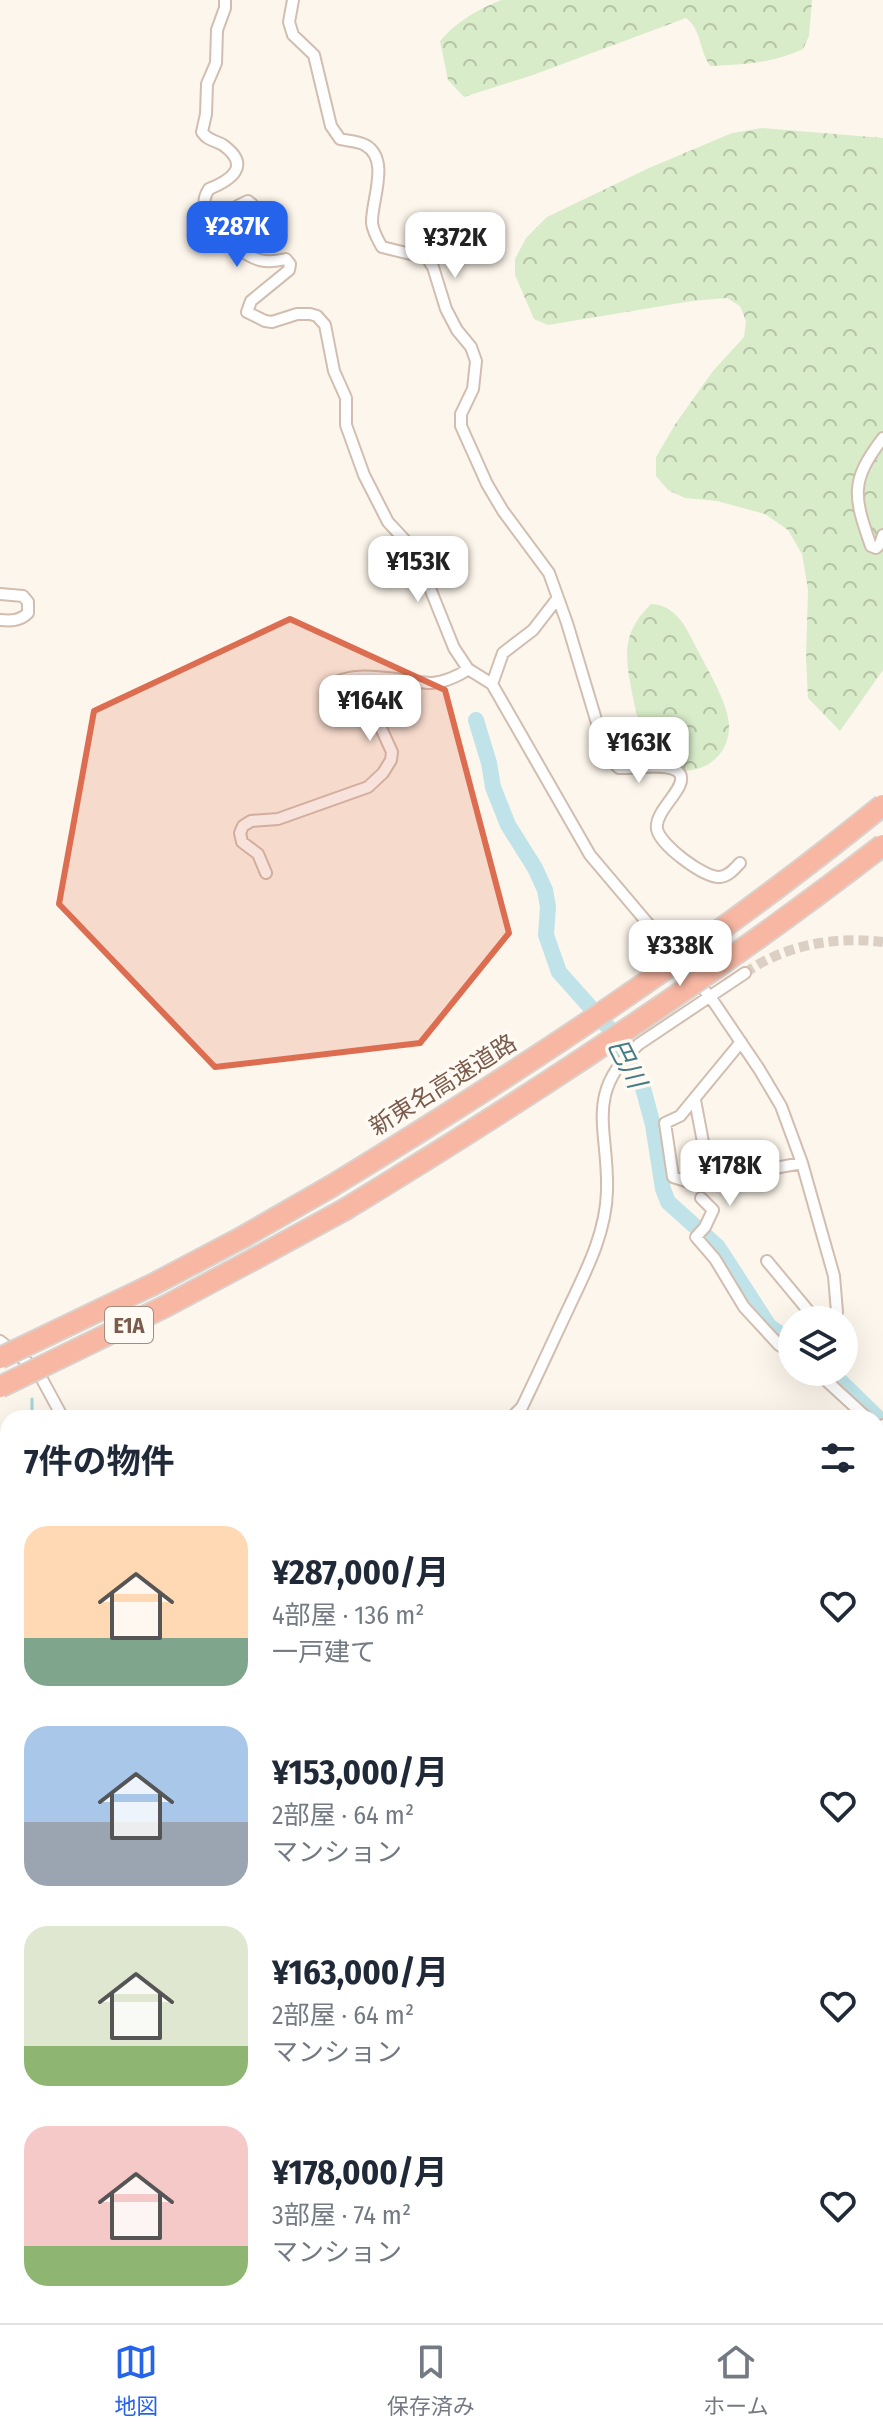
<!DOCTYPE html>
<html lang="ja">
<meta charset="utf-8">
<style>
body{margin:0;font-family:"Fira Sans Condensed","Noto Sans JP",sans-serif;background:#f6f6f7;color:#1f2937;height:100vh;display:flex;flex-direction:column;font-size:30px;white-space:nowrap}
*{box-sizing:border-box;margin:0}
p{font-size:26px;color:#747a83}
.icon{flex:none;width:44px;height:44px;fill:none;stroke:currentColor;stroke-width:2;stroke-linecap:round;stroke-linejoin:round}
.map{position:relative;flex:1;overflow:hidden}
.side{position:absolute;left:0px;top:1410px;width:884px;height:914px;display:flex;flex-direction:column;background:#fff;border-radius:24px 24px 0 0;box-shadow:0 8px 32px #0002}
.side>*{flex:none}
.buttons{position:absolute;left:778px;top:1306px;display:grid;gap:16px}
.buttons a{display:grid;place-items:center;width:80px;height:80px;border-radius:50%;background:#fff;box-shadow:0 8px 32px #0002;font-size:40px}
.price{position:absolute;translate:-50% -68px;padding:0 18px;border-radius:16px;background:#fff;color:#222;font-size:26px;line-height:52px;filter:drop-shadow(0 2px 4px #0008)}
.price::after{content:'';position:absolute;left:50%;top:48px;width:24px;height:18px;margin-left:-12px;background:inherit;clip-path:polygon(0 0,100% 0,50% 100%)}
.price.on{background:#2563eb;color:#fff}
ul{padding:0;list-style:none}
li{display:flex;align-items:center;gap:24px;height:200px;padding:0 24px}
li span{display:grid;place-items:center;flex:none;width:224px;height:160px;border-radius:24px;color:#555}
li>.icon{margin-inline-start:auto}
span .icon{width:96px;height:96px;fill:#fffc;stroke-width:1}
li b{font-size:34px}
h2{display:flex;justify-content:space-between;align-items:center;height:96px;padding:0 24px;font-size:34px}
.tab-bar{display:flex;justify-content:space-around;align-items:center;height:112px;border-top:2px solid #e0e1e3;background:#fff;font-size:22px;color:#747a83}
.tab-bar a{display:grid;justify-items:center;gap:4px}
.tab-bar .on{color:#2563eb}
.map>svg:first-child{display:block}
.forest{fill:url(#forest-crowns)}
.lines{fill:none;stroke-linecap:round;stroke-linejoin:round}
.stream{stroke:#a5d3da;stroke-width:3}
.river{stroke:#bfe3e8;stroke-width:16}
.street-tunnel{stroke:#dcd0c4;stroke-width:10;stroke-dasharray:10 5;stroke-linecap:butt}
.street-casing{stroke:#d1beb0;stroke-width:14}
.primary-casing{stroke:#dad1cd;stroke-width:20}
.highway-casing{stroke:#dad1cd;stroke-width:24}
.street{stroke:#fff;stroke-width:10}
.primary{stroke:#fbd9a5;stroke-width:16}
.highway{stroke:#f7b7a3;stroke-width:20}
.highway-bridge-casing{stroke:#dad1cd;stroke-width:24;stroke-linecap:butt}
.highway-bridge{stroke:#f7b7a3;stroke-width:20}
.marked{fill:#dc6d51;fill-opacity:0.2;stroke:#dc6d51;stroke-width:6;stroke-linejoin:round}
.labels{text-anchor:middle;stroke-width:7;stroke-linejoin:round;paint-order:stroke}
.shield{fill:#fffaf3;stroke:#a28b7f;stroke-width:2}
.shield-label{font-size:22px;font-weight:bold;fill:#7a5c4d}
.street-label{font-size:24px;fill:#7a5c4d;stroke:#fffaf3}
.water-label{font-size:26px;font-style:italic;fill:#437c86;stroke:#fffaf3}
</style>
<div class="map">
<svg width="883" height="2323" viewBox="0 0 883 2323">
<defs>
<pattern id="forest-crowns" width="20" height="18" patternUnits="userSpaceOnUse" patternTransform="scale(2)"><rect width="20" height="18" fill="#d8ecc9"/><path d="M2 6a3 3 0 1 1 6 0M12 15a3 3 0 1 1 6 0" fill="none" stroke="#b4c2a5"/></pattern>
</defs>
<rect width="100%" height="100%" fill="#fdf6ec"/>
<!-- forest -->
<path class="forest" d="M501,0H812L809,36L803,49C774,63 743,65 710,66C699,49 701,29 686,18L533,75L464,97L448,80L440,41C457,21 477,10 501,0Z
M762,128L883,138V670L840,731L808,698L806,659L808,589L802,554L788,530L765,514L717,501L685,498L668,490L656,476V457L676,423L713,371L744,337L746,321L740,306L727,298L692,301L548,325L534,319L515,275V259L526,238L547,217L649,168L732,133Z
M651,604C676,605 686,627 696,647C706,667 729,704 729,726C730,762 689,784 660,761C641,744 633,700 629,676C624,645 628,627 651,604Z
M797,2316H821L820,2323H748V2320Z"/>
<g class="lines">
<!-- stream -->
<path class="stream" d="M32,1399V1418
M246,2323V2316"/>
<!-- river -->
<path class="river" d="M476,720L489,763L493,787L508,825L535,868L545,890L548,907L546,935L559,972L616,1036L643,1088L653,1125L663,1189L668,1202L718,1247L769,1326L792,1342
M831,1372L877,1417L883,1427
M876,2065L883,2064
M876,2233L883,2235
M532,2323L535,2316"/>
<!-- street-tunnel -->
<path class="street-tunnel" d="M745,973C784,945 836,936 883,942"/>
<defs>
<path id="street" d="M225,0V8L217,30L216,63L207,84L206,114L202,132C208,141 215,140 223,145C252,166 231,180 209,189C204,197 203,202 207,211C225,219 232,207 248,201L253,205L252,213L237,237L239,249C255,261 266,264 286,259L290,264L289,270L251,301L247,312L265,321L272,322L297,314H310L317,316L325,325L334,371L346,398V425L364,475L388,522L415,551L454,648L468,669L492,684L590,855L711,998L759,1069L781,1106L802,1163L834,1276L837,1312L833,1320
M293,0L289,22L293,35L314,55L331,126L340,139C348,141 358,141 365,145C391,159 371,201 372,223C373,232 378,240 382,247L427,258L433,267L446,309L457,330L471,347L476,361L473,389L461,414V426L487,484L503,511L549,573L567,623L603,743L612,761L619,768C633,769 672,761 680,774C688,788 654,810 657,829C660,845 704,878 720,877C729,876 734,869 740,863
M883,438C849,482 854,497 871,546L876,548L880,544L883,535
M0,594L23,596L28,602V613C20,621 11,621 0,620
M492,684L503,653L533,630L557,599
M266,873L258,854L242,842L240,833L243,826L251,821L278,819L368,787L383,773L391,760L392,752L381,728L372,721L330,698L327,691C344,664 405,683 432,683C444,682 459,676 468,669
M741,1042L680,1116L665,1123L673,1177L692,1183L802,1163
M695,1100L710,1179
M701,1198L713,1210L705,1227L696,1237L715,1259L744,1307L779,1345L792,1352
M767,1261L816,1320
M0,1341L37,1370L63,1418
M817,1372L867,1418
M511,1418L522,1407C538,1374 553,1341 569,1307C586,1271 606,1233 607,1191C609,1129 583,1094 639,1044L745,973
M876,1430L883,1425
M876,1440L883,1460
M0,1467L8,1466
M876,1543L883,1566
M876,1579L883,1575
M876,1637L883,1632
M0,1657L8,1665
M876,1693L883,1688
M876,1705L883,1700
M876,1762L883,1763
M876,1796L883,1795
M876,1845H883
M876,1897H883
M876,1968H883
M876,2027L883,2021
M876,2102L883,2109
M0,2156L8,2157
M876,2295L883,2298
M212,2316L224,2323
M285,2316L287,2323
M470,2316L477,2323
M343,2323L352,2316
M419,2323L428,2316
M498,2323L510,2316
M576,2323L577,2316
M722,2323L723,2316
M842,2323V2316"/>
<path id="primary" d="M0,2063L8,2067
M263,2316L267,2323"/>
<path id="highway" d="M243,1237L330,1187
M256,1258L344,1210"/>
</defs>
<!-- street casing -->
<use href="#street" class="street-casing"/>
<!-- primary casing -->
<use href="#primary" class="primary-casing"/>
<!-- highway casing -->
<use href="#highway" class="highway-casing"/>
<!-- street -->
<use href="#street" class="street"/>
<!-- primary -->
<use href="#primary" class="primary"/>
<!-- highway -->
<use href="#highway" class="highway"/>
<defs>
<path id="highway-bridge" d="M330,1187C522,1070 708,947 883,805
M344,1210C530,1097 711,978 883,845
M0,1358L154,1284L243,1237
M0,1387L166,1306L256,1258"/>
</defs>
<!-- highway-bridge casing -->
<use href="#highway-bridge" class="highway-bridge-casing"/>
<!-- highway-bridge -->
<use href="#highway-bridge" class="highway-bridge"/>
</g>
<!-- marked area -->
<path class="marked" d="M290,619L445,690L509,933L420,1043L215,1067L59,904L94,711Z"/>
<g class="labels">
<!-- shield labels -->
<rect class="shield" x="105" y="1307" width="48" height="36" rx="6"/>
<g class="shield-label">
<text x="129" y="1333">E1A</text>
</g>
<!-- street labels -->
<g class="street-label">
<text transform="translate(443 1085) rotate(-32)" y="8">新東名高速道路</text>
</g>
<!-- water labels -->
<g class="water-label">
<text transform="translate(627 1063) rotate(63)" y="9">巴川</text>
</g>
</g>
</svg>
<div class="buttons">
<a><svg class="icon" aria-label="layers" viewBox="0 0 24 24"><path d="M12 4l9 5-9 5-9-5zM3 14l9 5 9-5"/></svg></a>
</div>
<b class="price on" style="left:237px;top:269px">¥287K</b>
<b class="price" style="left:455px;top:280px">¥372K</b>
<b class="price" style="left:418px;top:604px">¥153K</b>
<b class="price" style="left:370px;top:743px">¥164K</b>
<b class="price" style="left:639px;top:785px">¥163K</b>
<b class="price" style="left:680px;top:988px">¥338K</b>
<b class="price" style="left:730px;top:1208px">¥178K</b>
<section class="side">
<h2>7件の物件<svg class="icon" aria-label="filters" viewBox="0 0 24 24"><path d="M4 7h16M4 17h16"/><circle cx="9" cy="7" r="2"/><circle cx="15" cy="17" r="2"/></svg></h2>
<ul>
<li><span style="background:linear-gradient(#ffd9b3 70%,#7fa58c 0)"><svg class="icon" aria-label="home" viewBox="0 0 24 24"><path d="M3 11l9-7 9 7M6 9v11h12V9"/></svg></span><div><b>¥287,000/月</b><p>4部屋 · 136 m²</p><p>一戸建て</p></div><svg class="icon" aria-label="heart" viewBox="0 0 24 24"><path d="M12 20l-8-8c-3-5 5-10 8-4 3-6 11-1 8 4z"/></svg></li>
<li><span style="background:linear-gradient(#a9c7e8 60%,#9aa5b1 0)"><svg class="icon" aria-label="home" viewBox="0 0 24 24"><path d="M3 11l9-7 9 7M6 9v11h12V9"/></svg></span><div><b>¥153,000/月</b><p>2部屋 · 64 m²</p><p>マンション</p></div><svg class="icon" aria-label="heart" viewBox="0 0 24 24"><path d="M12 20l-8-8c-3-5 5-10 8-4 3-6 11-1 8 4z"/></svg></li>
<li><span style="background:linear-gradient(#dfe7d0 75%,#8fb573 0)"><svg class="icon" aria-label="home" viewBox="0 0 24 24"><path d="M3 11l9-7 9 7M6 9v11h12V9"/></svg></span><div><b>¥163,000/月</b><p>2部屋 · 64 m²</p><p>マンション</p></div><svg class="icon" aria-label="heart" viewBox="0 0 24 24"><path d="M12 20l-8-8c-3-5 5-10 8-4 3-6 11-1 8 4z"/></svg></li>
<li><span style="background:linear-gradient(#f6c9c9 75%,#8fb573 0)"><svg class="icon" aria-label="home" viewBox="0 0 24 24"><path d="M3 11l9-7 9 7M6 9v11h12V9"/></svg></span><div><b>¥178,000/月</b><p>3部屋 · 74 m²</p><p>マンション</p></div><svg class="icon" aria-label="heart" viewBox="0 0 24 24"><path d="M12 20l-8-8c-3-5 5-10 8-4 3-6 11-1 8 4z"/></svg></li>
</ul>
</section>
</div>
<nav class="tab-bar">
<a class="on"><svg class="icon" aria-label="map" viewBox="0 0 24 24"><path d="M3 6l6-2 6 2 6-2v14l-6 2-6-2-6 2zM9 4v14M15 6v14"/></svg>地図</a>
<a><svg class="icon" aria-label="saved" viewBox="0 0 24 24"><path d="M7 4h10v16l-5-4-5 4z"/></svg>保存済み</a>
<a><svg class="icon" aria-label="home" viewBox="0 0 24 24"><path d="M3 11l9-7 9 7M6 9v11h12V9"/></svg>ホーム</a>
</nav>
